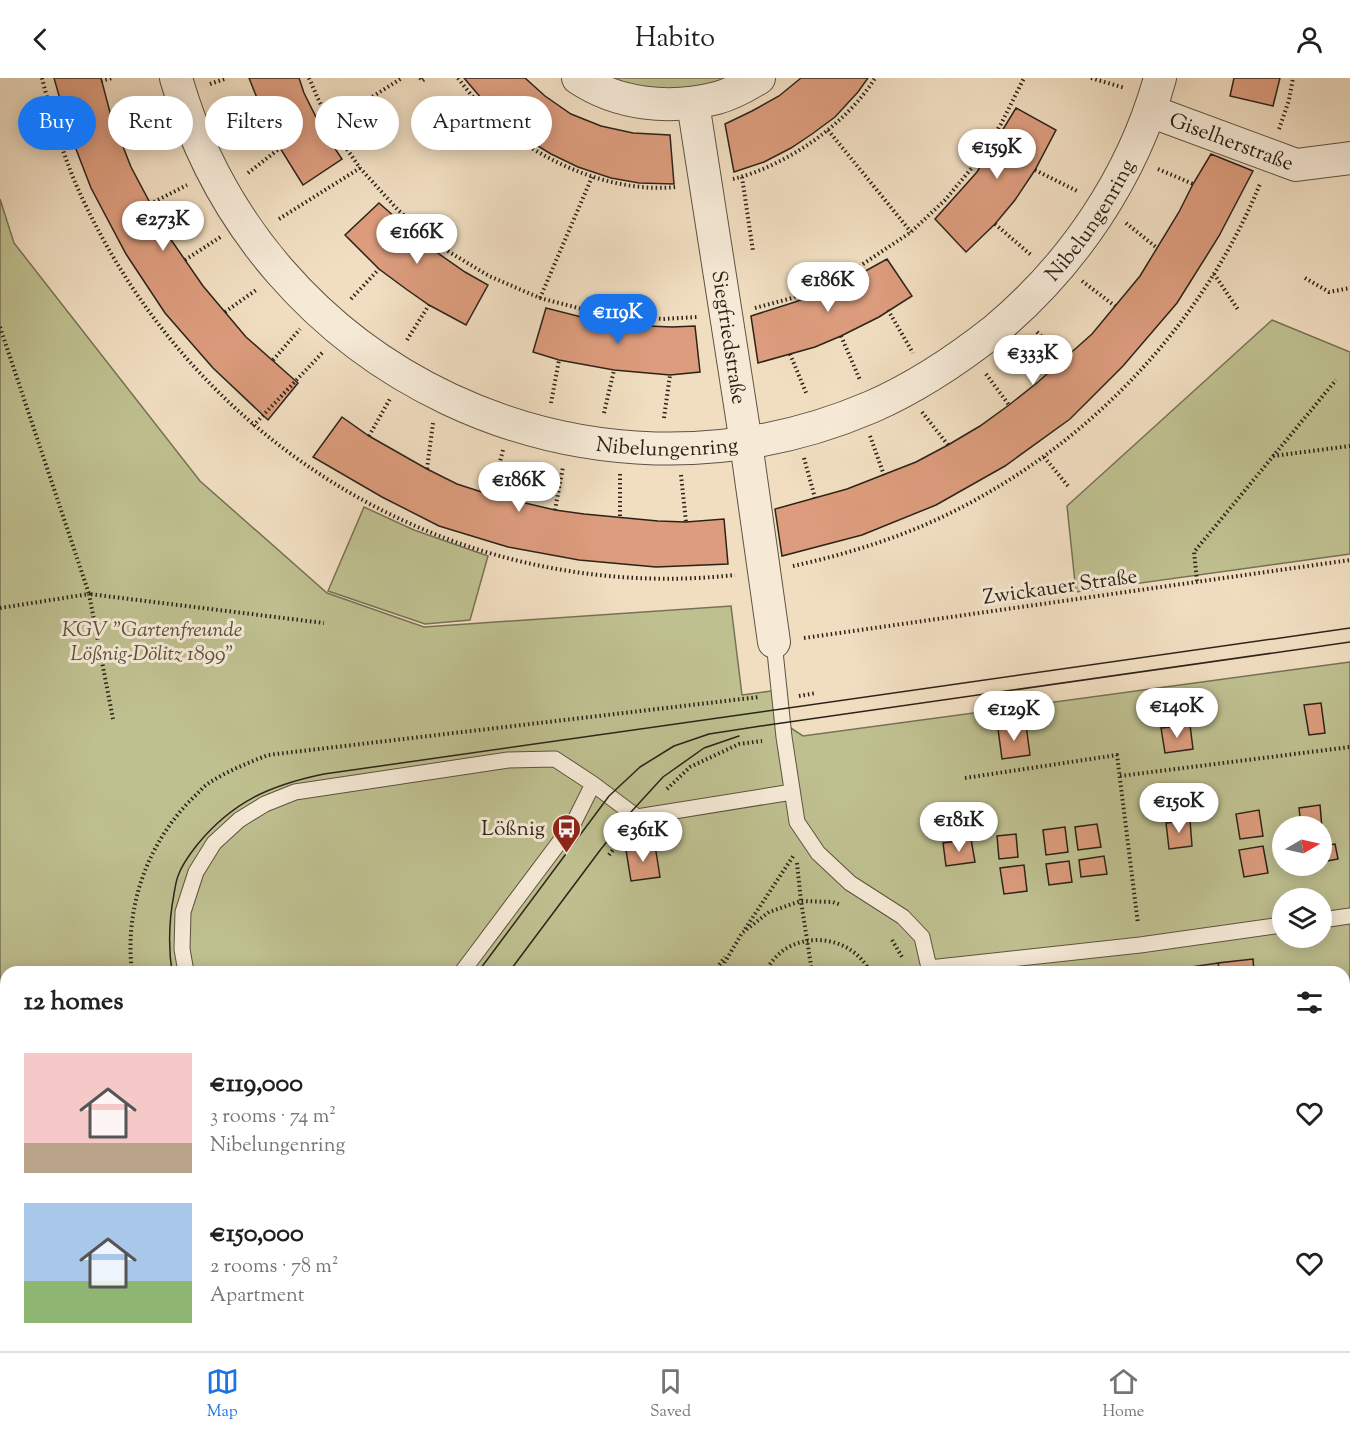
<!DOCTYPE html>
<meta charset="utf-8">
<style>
body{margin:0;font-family:"Sorts Mill Goudy",serif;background:#f6f6f6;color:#202124;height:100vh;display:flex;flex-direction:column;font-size:22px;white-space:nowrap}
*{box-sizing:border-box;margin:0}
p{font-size:20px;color:#757577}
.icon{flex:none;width:33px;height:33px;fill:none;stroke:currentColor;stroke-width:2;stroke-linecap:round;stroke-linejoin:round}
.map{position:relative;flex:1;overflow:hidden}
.details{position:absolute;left:0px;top:888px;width:1350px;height:386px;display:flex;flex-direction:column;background:#fff;border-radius:18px 18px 0 0;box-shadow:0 3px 15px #0003}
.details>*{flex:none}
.hud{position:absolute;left:18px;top:18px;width:600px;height:54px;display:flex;gap:12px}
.needle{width:39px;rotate:81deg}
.fabs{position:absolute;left:1272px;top:738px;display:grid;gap:12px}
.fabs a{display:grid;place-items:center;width:60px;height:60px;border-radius:50%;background:#fff;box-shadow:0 3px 15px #0003;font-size:30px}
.price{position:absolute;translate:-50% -51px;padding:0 14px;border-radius:21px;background:#fff;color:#222;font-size:20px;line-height:39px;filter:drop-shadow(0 2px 3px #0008)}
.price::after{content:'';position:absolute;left:50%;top:36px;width:18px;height:14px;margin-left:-9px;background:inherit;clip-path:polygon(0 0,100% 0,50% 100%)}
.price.current{background:#1a73e8;color:#fff}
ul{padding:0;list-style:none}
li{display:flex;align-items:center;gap:18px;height:150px;padding:0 24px}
li span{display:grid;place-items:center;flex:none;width:168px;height:120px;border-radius:0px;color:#555}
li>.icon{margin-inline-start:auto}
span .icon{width:72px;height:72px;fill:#fffc;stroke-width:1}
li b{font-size:26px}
h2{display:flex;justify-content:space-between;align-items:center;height:72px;padding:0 24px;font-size:26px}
.pill{padding:0 21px;border-radius:27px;background:#fff;box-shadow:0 3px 15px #0003;font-size:21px;line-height:54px}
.pill.current{background:#1a73e8;color:#fff}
header{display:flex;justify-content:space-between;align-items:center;height:78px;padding:0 24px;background:#fff;font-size:27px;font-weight:600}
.dock{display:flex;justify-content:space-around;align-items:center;height:84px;border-top:2px solid #e0e0e0;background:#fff;font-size:16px;color:#757577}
.dock a{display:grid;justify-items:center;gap:3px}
.dock .current{color:#1a73e8}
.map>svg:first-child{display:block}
.green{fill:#bfc090;stroke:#767254;stroke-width:1.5;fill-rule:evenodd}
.building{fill:#dc9c7d;stroke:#2c2318;stroke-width:1.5}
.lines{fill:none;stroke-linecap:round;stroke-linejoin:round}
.lane-casing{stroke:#5d5242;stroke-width:17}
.street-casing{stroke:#5d5242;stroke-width:34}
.path{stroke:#2c2318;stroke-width:4;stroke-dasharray:1.5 3;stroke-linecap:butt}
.lane{stroke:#f6ead7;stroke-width:15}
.street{stroke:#f6ead7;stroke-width:32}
.tram{stroke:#2c2318;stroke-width:1.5}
.labels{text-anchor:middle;stroke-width:6;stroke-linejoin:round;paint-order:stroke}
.street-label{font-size:21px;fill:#2c2318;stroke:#f6ead7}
.park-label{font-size:21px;font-style:italic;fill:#58523c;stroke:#f6ead7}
.poi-label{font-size:21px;fill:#2c2318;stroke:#f6ead7;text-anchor:end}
</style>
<header><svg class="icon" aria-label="back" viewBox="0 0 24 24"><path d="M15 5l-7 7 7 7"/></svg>Habito<svg class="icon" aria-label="person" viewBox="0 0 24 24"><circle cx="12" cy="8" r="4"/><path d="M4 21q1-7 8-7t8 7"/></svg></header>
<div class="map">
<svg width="1350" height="1273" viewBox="0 0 1350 1273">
<rect width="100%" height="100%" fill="#f1dec1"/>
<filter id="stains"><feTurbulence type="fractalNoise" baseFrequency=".00333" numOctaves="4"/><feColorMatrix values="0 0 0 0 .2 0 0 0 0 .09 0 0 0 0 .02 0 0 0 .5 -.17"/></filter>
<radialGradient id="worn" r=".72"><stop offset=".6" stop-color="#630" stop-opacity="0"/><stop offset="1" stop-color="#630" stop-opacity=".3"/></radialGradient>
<!-- green -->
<path class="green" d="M597,0H737L681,16Z
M0,121L14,165L200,403L327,515L424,549L731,528L742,617L778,612L783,645L803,658L1350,584V1273H0ZM1282,748H1322V788H1282ZM1282,820H1322V860H1282ZM6,894H1344V1268H6Z
M1272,242L1350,274V476L1076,514L1067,428Z
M364,429L414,452L488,478L470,542L425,546L328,513Z"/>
<!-- building -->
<path class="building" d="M54,0H101L111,38L122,66L131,89L165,153L203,208L246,259L298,305L268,342L213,290L165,235L126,176L91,110L69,53Z
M249,0H299L304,15L322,51L342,81L303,107L280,70L263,35Z
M464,0H525L545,18L571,36L601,48L633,55L670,57L674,106L639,105L611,100L578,89L551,76L520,57L493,34Z
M801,0H868L858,14L835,39L812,56L791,70L764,84L734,94L725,46L752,33L779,18Z
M1234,0H1280L1273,28L1230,18Z
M1016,30L1056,52L1035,92L1015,122L995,146L966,174L935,141L977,94Z
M1211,76L1253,93L1219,158L1177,225L1123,288L1070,341L1005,388L936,427L862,457L782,478L775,431L847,411L916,384L948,367L980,348L1009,327L1038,304L1092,256L1140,198L1179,134L1193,106Z
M379,125L429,169L465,194L488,207L466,247L429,227L406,211L379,191L345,157Z
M887,181L912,218L879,239L841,258L815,269L758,285L751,238L795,224L842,206Z
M546,230L597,243L624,247L672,249L695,248L700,294L670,297L614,292L559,282L533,274Z
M342,339L369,358L427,391L457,406L491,417L555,432L584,436L658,443L686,444L724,441L728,486L656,489L579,482L508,469L439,448L382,419L313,379Z
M1321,625L1325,655L1309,657L1304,627Z
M1026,647L1030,677L1002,681L998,651Z
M1190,647L1193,671L1165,675L1161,650Z
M1320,727L1322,750L1301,748L1299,730Z
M1259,732L1263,758L1240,761L1236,736Z
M1190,742L1192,768L1169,771L1166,745Z
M1097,746L1101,769L1078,772L1075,749Z
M1065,749L1068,774L1046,777L1043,752Z
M1016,756L1018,779L999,781L997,758Z
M971,761L975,784L946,788L943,765Z
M1335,766L1338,781L1322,784V768Z
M655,767L660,799L631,803L626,772Z
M1263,768L1268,795L1244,799L1239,772Z
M1104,778L1107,796L1081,799L1079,782Z
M1069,783L1072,804L1049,807L1046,786Z
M1024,787L1027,813L1004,816L1000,790Z
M1253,881L1254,894H1220L1218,885Z
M1218,885L1220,894H1184L1183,890Z"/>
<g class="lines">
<defs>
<path id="lane" d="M774,564L784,659L797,744L818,775L850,805L903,839L922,859L930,894
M1322,842L1350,838
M929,890L1140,867L1282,847
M186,894L182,871L183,834L196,794L214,765L239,742L265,726L295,714L508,682L555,681L593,706L637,739L792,714
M462,894L573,746L593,706
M995,1268L996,1273"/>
<g id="street">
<path id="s1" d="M176,0C260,297 589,450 871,329C917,309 957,282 995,252C1073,187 1133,98 1160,0"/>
<path d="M578,0C618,27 670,32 717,20C732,16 746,8 759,0"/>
<path id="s2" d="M693,25L746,365L774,564"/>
<path id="s3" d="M1150,33L1296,87L1350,80"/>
</g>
</defs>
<!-- lane casing -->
<use href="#lane" class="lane-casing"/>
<!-- street casing -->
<use href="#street" class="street-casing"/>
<!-- path -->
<path class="path" d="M42,0C53,44 66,88 86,128C204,374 461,527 735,497
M309,0L319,23L337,57L360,90L398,132L441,169L489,198L540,220L601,236L663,241L697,239
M420,0L422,3L426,0
M458,0C473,20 489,38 508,54C514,59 521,63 527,67C570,95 624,114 676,109
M1091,0L1125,10
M101,3L112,0
M210,6L227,0
M1279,51L1289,22L1293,0
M828,52L911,154
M338,57L360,43L353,31L402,0
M122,66L166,50
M1158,91L1193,106
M1035,92L1077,113
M248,95L280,70
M742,99L753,173
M733,101C786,88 847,46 875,0
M150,126L187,107
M279,141L360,90
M1126,145L1157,170
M995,146L1031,177
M185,182L222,158
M1214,196L1239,233
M1305,200L1329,214L1350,210
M1082,203L1115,228
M540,220L592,99
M351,221L379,191
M755,230L792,220L854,192L911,154L945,122L976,85L1001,46L1024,0
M888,232L913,275
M225,234L256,212
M0,249L89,516L324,545
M1037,254L1064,282
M841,258L860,302
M407,262L429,227
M790,276L807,317
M273,282L300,251
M986,296L1009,327
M551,325L559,282
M922,334L948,367
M604,335L614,292
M664,340L670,297
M253,348L323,274
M369,358L391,319
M870,358L884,397
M1273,378L1350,368
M1044,379L1068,408
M804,380L815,420
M427,391L433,345
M620,396V440
M681,397L686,444
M491,417L503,372
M555,432L563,389
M793,488C843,477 893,462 940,440C1082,373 1200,252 1260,106
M1197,503L1194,474L1336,302
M0,530L89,516L113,641
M804,560L1350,482
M799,618L816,615
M1120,698L1350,669
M965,700L1117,677L1138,846
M667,711L690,689L739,666L762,663
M609,777L625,756
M797,785L801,823L812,894
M745,851L794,777
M892,862L902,879
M132,894C124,829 148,762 196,717C200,713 204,708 209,705C227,693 248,685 268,677L759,619
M714,894L725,879
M723,894L725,884L742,855L769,834L801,823L833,824L841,827
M765,894C770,885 778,875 787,870C811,856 844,861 862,882C865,885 868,890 870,894
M0,914L6,948
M1344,962L1350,961
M0,1063L6,1062
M0,1237L6,1235
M62,1268L64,1273
M1248,1268L1252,1273
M251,1273L252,1268"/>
<!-- lane -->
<use href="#lane" class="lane"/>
<!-- street -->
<use href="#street" class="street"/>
<!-- tram -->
<path class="tram" d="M172,894C168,867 169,842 174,816C175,810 176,803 178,798C182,786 190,776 197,767C233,723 271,707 324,696L1350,550
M478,894L609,718L640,689L674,668L709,656L768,647L1350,564
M509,894L601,771L631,734L663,699L704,670L739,658"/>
</g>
<!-- icons -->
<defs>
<symbol id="bus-pin" viewBox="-11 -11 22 30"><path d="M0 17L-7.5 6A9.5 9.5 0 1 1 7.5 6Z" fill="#8f2418" stroke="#f6ead7"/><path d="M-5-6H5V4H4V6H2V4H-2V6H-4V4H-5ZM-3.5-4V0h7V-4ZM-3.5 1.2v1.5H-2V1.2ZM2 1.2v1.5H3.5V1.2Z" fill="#fff"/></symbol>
</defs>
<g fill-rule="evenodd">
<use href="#bus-pin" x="550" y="734" width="33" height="45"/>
</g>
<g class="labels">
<!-- street labels -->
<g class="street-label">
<text dy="7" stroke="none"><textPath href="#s3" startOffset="87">Giselherstraße</textPath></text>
<text dy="7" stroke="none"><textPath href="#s1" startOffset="1162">Nibelungenring</textPath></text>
<text dy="7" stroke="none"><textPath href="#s2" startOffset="237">Siegfriedstraße</textPath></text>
<text dy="7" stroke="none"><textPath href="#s1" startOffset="660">Nibelungenring</textPath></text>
<text transform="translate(1060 508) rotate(-8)" y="7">Zwickauer Straße</text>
</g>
<!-- park labels -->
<g class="park-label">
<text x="152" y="558">KGV "Gartenfreunde<tspan x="152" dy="24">Lößnig-Dölitz 1899"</tspan></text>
</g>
<!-- poi labels -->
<g class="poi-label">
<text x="545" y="757">Lößnig</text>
</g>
</g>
<rect width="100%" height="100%" filter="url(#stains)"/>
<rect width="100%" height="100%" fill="url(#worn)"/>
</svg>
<div class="fabs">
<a><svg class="needle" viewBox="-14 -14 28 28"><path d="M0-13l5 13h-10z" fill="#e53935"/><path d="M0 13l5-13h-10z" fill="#757577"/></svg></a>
<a><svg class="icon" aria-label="layers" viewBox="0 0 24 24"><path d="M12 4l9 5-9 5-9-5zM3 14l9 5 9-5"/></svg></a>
</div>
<b class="price" style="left:997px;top:102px">€159K</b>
<b class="price" style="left:163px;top:174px">€273K</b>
<b class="price" style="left:417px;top:187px">€166K</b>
<b class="price" style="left:828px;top:235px">€186K</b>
<b class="price current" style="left:618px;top:267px">€119K</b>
<b class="price" style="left:1033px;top:308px">€333K</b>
<b class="price" style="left:519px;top:435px">€186K</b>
<b class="price" style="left:1177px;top:661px">€140K</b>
<b class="price" style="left:1014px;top:664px">€129K</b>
<b class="price" style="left:1179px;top:756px">€150K</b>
<b class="price" style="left:959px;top:775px">€181K</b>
<b class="price" style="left:643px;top:785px">€361K</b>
<div class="hud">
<a class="pill current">Buy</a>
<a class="pill">Rent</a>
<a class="pill">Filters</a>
<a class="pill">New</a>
<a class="pill">Apartment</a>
</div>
<section class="details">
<h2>12 homes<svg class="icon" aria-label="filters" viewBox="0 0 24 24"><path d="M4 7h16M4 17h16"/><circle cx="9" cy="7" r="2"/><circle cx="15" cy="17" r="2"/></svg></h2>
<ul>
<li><span style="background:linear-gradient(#f6c9c9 75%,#b9a48a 0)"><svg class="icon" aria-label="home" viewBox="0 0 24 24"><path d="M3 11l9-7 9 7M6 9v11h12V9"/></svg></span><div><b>€119,000</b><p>3 rooms · 74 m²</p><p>Nibelungenring</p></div><svg class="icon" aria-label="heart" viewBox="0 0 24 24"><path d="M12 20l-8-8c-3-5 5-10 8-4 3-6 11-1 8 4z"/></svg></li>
<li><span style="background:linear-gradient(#a9c7e8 65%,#8fb573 0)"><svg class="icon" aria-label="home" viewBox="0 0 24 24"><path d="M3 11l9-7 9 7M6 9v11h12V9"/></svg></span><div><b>€150,000</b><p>2 rooms · 78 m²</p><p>Apartment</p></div><svg class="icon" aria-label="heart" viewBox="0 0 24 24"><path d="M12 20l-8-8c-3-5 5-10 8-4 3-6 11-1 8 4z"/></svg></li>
</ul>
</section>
</div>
<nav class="dock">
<a class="current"><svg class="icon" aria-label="map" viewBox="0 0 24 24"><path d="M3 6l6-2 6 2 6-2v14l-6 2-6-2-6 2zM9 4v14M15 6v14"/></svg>Map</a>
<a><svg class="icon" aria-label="saved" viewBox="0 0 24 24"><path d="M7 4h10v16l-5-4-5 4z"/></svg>Saved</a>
<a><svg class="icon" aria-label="home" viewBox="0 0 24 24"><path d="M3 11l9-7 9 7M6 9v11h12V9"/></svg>Home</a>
</nav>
